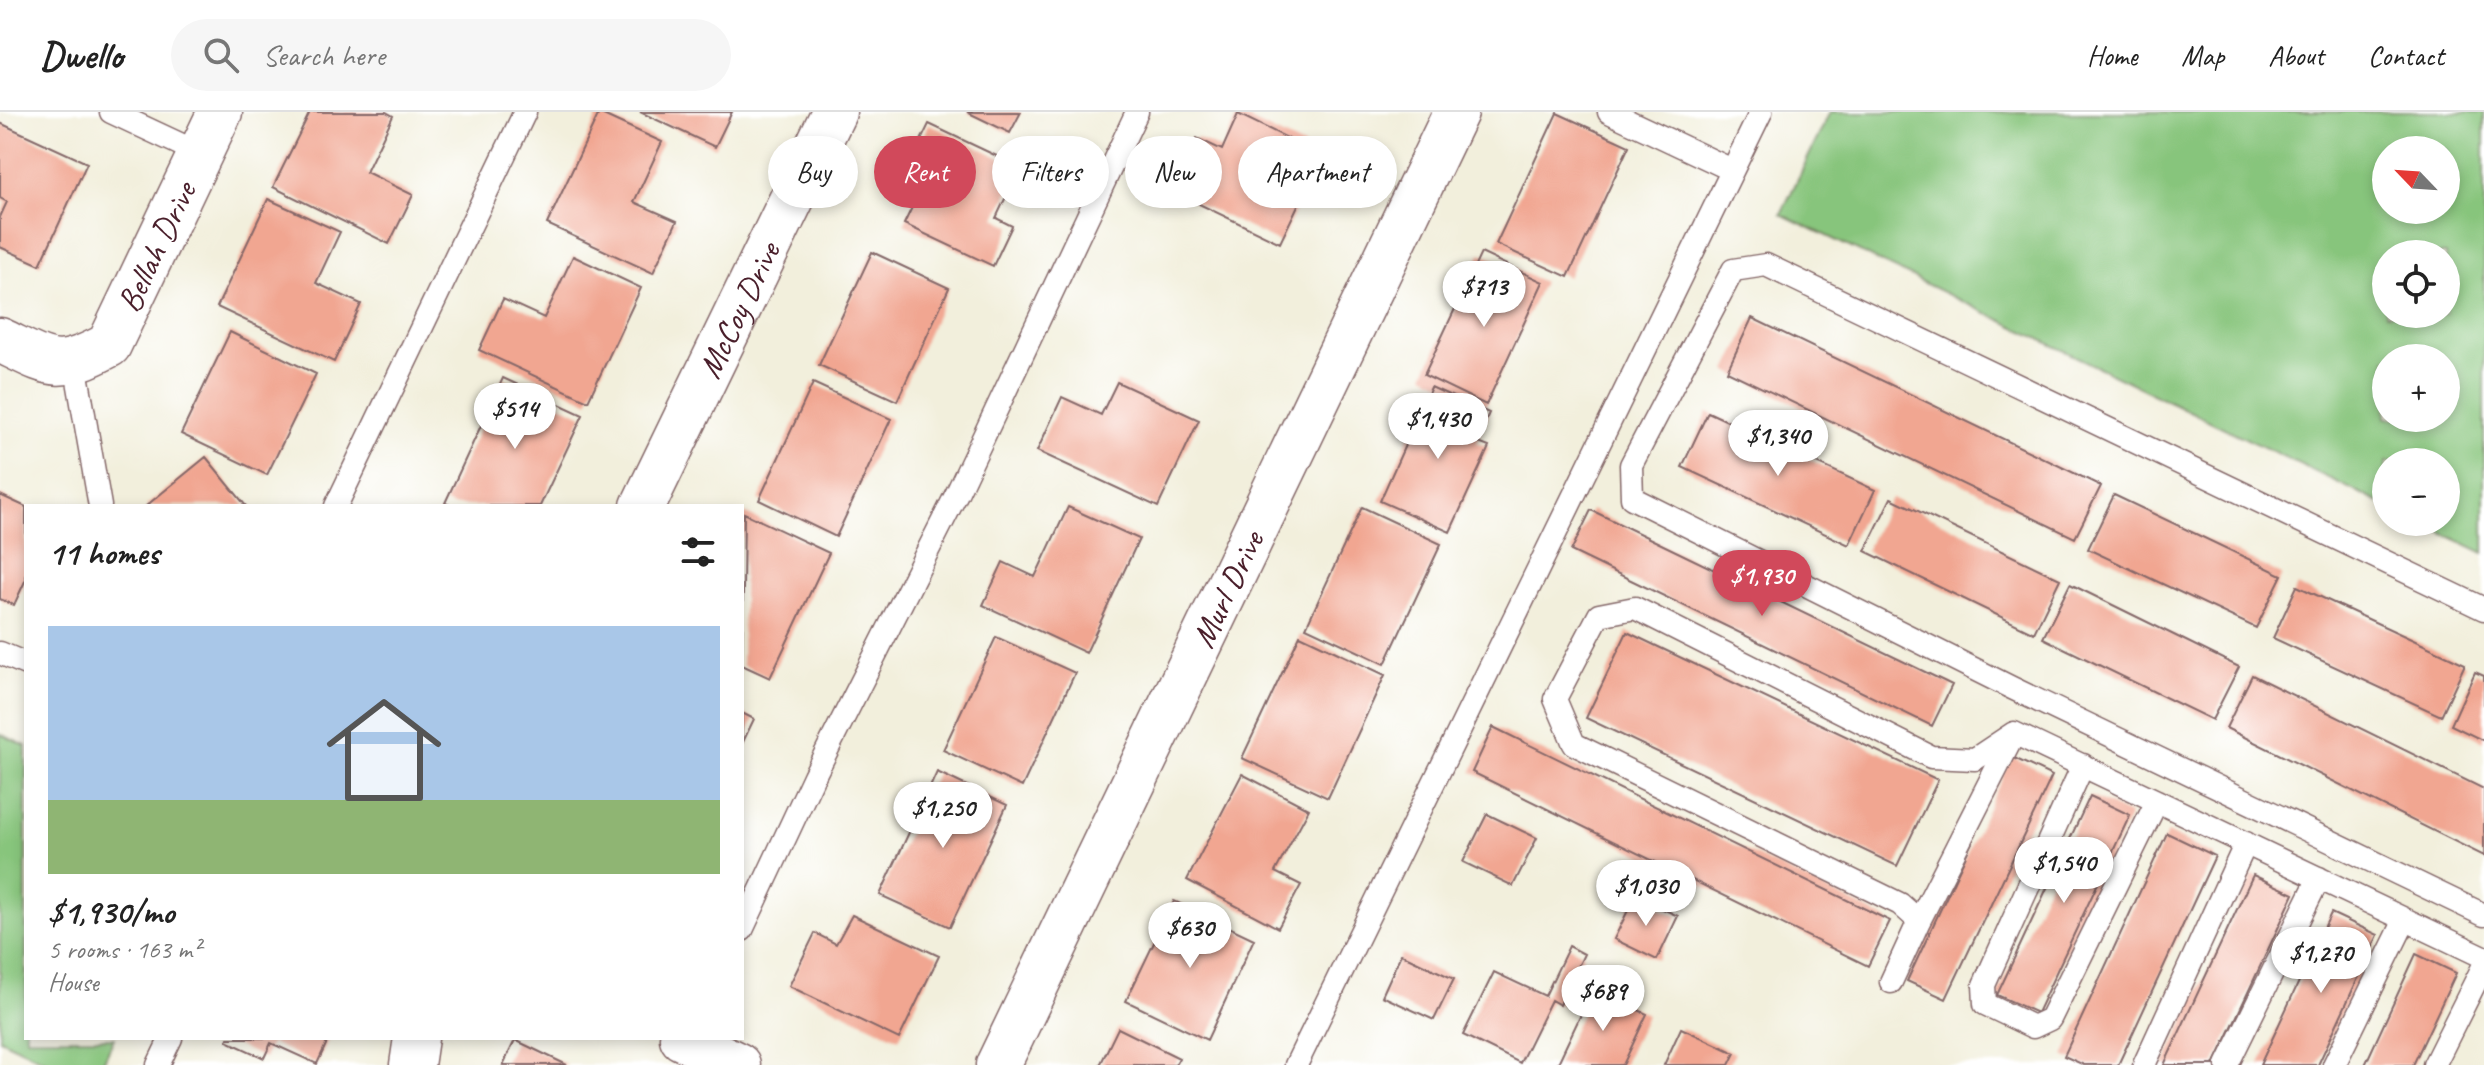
<!DOCTYPE html>
<meta charset="utf-8">
<style>
body{margin:0;font-family:Caveat,sans-serif;background:#f6f6f6;color:#222;height:100vh;display:flex;flex-direction:column;font-size:30px;white-space:nowrap}
*{box-sizing:border-box;margin:0}
p{font-size:26px;color:#767676}
.icon{flex:none;width:44px;height:44px;fill:none;stroke:currentColor;stroke-width:2;stroke-linecap:round;stroke-linejoin:round}
.map{position:relative;flex:1;overflow:hidden}
.side{position:absolute;left:24px;top:392px;width:720px;height:536px;display:flex;flex-direction:column;background:#fff;border-radius:0px;box-shadow:0 4px 12px #0003}
.side>*{flex:none}
.banner{position:absolute;left:768px;top:24px;width:760px;height:72px;display:flex;gap:16px}
.needle{width:52px;rotate:295deg}
.fabs{position:absolute;left:2372px;top:24px;display:grid;gap:16px}
.fabs a{display:grid;place-items:center;width:88px;height:88px;border-radius:50%;background:#fff;box-shadow:0 4px 12px #0003;font-size:40px}
.price{position:absolute;translate:-50% -68px;padding:0 18px;border-radius:28px;background:#fff;color:#222;font-size:26px;line-height:52px;filter:drop-shadow(0 2px 4px #0008)}
.price::after{content:'';position:absolute;left:50%;top:48px;width:24px;height:18px;margin-left:-12px;background:inherit;clip-path:polygon(0 0,100% 0,50% 100%)}
.price.current{background:#d1495b;color:#fff}
ul{padding:0;list-style:none}
li{display:grid;align-content:center;gap:16px;height:424px;padding:0 24px}
li+li{border-top:2px solid #e0e0e0}
li span{display:grid;place-items:center;height:248px;border-radius:0px;color:#555}
li>.icon{margin-inline-start:auto}
span .icon{width:144px;height:144px;fill:#fffc;stroke-width:1}
li b{font-size:34px}
h2{display:flex;justify-content:space-between;align-items:center;height:96px;padding:0 24px;font-size:34px}
.chip{padding:0 28px;border-radius:36px;background:#fff;box-shadow:0 4px 12px #0003;font-size:28px;line-height:72px}
.chip.current{background:#d1495b;color:#fff}
header{display:flex;align-items:center;gap:48px;box-sizing:border-box;height:112px;padding:0 40px;background:#fff;border-bottom:2px solid #e0e0e0}
header strong{font-size:38px}
nav{display:flex;gap:44px;margin-inline-start:auto;font-size:28px}
.search{width:560px;height:72px;background:#f6f6f6;display:flex;align-items:center;gap:20px;box-sizing:border-box;padding:0 28px;border-radius:44px;color:#767676;font-size:30px}
.map>svg:first-child{display:block}
.green{fill:#87c57c;stroke:#687254;stroke-width:2;fill-rule:evenodd}
.building{fill:#f1a691}
.lines{fill:none;stroke-linecap:round;stroke-linejoin:round}
.lane-casing{stroke:#856869;stroke-width:25}
.street-casing{stroke:#856869;stroke-width:47}
.lane{stroke:#fff;stroke-width:22}
.street{stroke:#fff;stroke-width:44}
.labels{text-anchor:middle;stroke-width:7;stroke-linejoin:round;paint-order:stroke}
.street-label{font-size:34px;fill:#4a1f2b;stroke:#fff}
</style>
<header>
<strong>Dwello</strong>
<div class="search"><svg class="icon" aria-label="search" viewBox="0 0 24 24"><circle cx="10" cy="10" r="6"/><path d="M15 15l6 6"/></svg>Search here</div>
<nav><a>Home</a><a>Map</a><a>About</a><a>Contact</a></nav>
</header>
<div class="map">
<svg width="2484" height="953" viewBox="0 0 2484 953">
<rect width="100%" height="100%" fill="#fff"/>
<filter id="ink" filterUnits="userSpaceOnUse"><feTurbulence type="fractalNoise" baseFrequency=".0125" numOctaves="2"/><feDisplacementMap in="SourceGraphic" scale="16" xChannelSelector="R" yChannelSelector="G"/><feConvolveMatrix kernelMatrix="1 2 1 2 8 2 1 2 1" color-interpolation-filters="sRGB"/></filter>
<filter id="wash" filterUnits="userSpaceOnUse"><feTurbulence type="fractalNoise" baseFrequency=".006" numOctaves="4" result="noise"/><feDisplacementMap in="SourceGraphic" scale="32" xChannelSelector="R" yChannelSelector="G"/><feGaussianBlur stdDeviation="1.8" result="paint"/><feColorMatrix in="noise" values="0 0 0 0 0 0 0 0 0 0 0 0 0 0 0 0 0 1.4 0 .05"/><feComposite in="paint" operator="in"/></filter>
<g filter="url(#wash)">
<rect width="100%" height="100%" fill="#f2efdc"/>
<!-- green -->
<path class="green" d="M1830,0H2484V441L2420,410H2446V350H2386V394L1781,102ZM2386,38H2446V98H2386ZM2386,142H2446V202H2386ZM2386,246H2446V306H2386Z
M0,622L26,634V926H114L102,953H54L0,927Z"/>
<g id="blocks">
<!-- building -->
<path class="building" d="M310,0H386L393,4L366,60L413,83L389,132L273,75Z
M640,0H732L715,35Z
M967,0H1021L1010,21Z
M599,1L662,30L634,90L677,109L653,161L547,112Z
M1557,1L1629,34L1568,165L1496,132Z
M1238,2L1322,43L1280,131L1172,79L1197,26L1222,38Z
M0,11L87,51L40,153L0,135V105L7,90L0,86Z
M929,12L1020,55L996,106L1012,114L993,154L904,112L928,62L909,53Z
M268,87L340,120L316,171L361,192L334,250L217,195Z
M872,140L949,176L897,289L819,253Z
M1481,141L1543,170L1486,293L1424,263Z
M573,144L641,176L588,289L479,238L503,187L544,206Z
M1752,206L2101,374L2075,426L1727,259Z
M230,220L316,262L267,363L181,322Z
M503,266L583,303L540,394H452L445,391Z
M1117,270L1199,308L1158,395L1037,339L1062,285L1101,303Z
M813,271L891,307L836,425L759,388Z
M1431,275L1489,301L1476,330L1489,335L1450,420L1380,389Z
M1708,300L1875,378L1849,433L1682,355Z
M206,345L246,394H146Z
M0,383L26,395V467L14,493L0,487Z
M2114,383L2282,463L2256,516L2088,437Z
M1891,386L2060,467L2034,521L1865,439Z
M1068,395L1139,427L1086,541L983,493L1003,450L1035,465Z
M1362,395L1441,432L1385,552L1306,515Z
M1591,398L1952,573L1932,614L1571,439Z
M744,401L829,441L770,566L742,553Z
M2070,472L2239,555L2212,608L2043,526Z
M2297,474L2465,552L2441,604L2273,526Z
M1627,520L1938,668L1897,754L1586,606Z
M1300,523L1385,563L1328,686L1242,646Z
M996,525L1075,561L1022,675L943,638Z
M2475,560L2484,564V629L2451,613Z
M2252,563L2484,677V744L2226,616Z
M742,601L754,607L742,632Z
M1493,615L1890,809L1868,854L1472,660Z
M2012,645L2052,664L1946,887L1907,869Z
M937,660L1007,693L950,815L880,783Z
M1242,662L1309,697L1275,760L1301,773L1278,816L1187,768Z
M2090,684L2130,703L2037,901L1997,883Z
M1487,702L1537,726L1513,774L1463,750Z
M2167,721L2215,744L2118,953H2084L2064,944Z
M2253,763L2294,782L2214,953H2164Z
M1635,784L1678,804L1657,848L1614,827Z
M1174,789L1254,827L1207,928L1126,889Z
M2331,801L2378,823L2318,953H2260Z
M852,803L939,844L899,927L789,874L815,821L836,832Z
M1569,834L1584,842L1560,893L1551,888L1520,951L1463,923L1494,860L1545,884Z
M1401,842L1454,867L1434,908L1382,884Z
M2416,842L2456,861L2413,953H2365Z
M1593,877L1647,902L1623,953H1557Z
M1118,916L1179,946L1175,953H1100Z
M1681,916L1735,941L1729,953H1664Z
M228,926H329L317,952L271,931L264,946L227,929Z
M515,928L567,953H503Z"/>
</g>
</g>
<g filter="url(#ink)">
<use href="#blocks" fill-opacity="0" stroke="#856869" stroke-width="2"/>
<g class="lines">
<defs>
<path id="lane" d="M111,0L201,42
M1609,0L1732,58
M75,251L100,394
M336,394L525,0
M2484,497L1766,153L1733,158L1631,353L1632,386L2012,576L2484,803
M0,541L26,552
M2083,653L1984,873L1985,892L2033,915L2050,907L2157,689
M1919,809L2013,624
M742,818L814,664L958,379L1137,0
M1891,870L1919,809L1900,792L1574,632L1555,587L1599,503L1635,496L1931,645L1975,647L2014,621L2484,845
M158,953L171,926
M1296,953L1761,0
M2144,953L2246,731
M2227,953L2319,766
M2334,953L2405,808
M2434,953L2484,853"/>
<g id="street">
<path id="s1" d="M0,228C52,253 56,261 109,233L220,0"/>
<path id="s2" d="M643,394L834,0"/>
<path d="M682,926L738,953"/>
<path d="M412,953L416,926"/>
<path id="s3" d="M998,953L1456,0"/>
</g>
</defs>
<!-- lane casing -->
<use href="#lane" class="lane-casing"/>
<!-- street casing -->
<use href="#street" class="street-casing"/>
<!-- lane -->
<use href="#lane" class="lane"/>
<!-- street -->
<use href="#street" class="street"/>
</g>
</g>
<g class="labels">
<!-- street labels -->
<g class="street-label">
<text dy="12" stroke="none"><textPath href="#s1" startOffset="226">Bellah Drive</textPath></text>
<text dy="12" stroke="none"><textPath href="#s2" startOffset="218">McCoy Drive</textPath></text>
<text dy="12" stroke="none"><textPath href="#s3" startOffset="528">Murl Drive</textPath></text>
</g>
</g>
</svg>
<div class="fabs">
<a><svg class="needle" viewBox="-14 -14 28 28"><path d="M0-13l5 13h-10z" fill="#e53935"/><path d="M0 13l5-13h-10z" fill="#767676"/></svg></a>
<a><svg class="icon" aria-label="locate" viewBox="0 0 24 24"><circle cx="12" cy="12" r="6"/><path d="M12 2v4M12 18v4M2 12h4M18 12h4"/></svg></a>
<a>+</a>
<a>−</a>
</div>
<b class="price" style="left:1484px;top:217px">$713</b>
<b class="price" style="left:515px;top:339px">$514</b>
<b class="price" style="left:1438px;top:349px">$1,430</b>
<b class="price" style="left:1778px;top:366px">$1,340</b>
<b class="price current" style="left:1762px;top:506px">$1,930</b>
<b class="price" style="left:943px;top:738px">$1,250</b>
<b class="price" style="left:2064px;top:793px">$1,540</b>
<b class="price" style="left:1646px;top:816px">$1,030</b>
<b class="price" style="left:1190px;top:858px">$630</b>
<b class="price" style="left:2321px;top:883px">$1,270</b>
<b class="price" style="left:1603px;top:921px">$689</b>
<div class="banner">
<a class="chip">Buy</a>
<a class="chip current">Rent</a>
<a class="chip">Filters</a>
<a class="chip">New</a>
<a class="chip">Apartment</a>
</div>
<section class="side">
<h2>11 homes<svg class="icon" aria-label="filters" viewBox="0 0 24 24"><path d="M4 7h16M4 17h16"/><circle cx="9" cy="7" r="2"/><circle cx="15" cy="17" r="2"/></svg></h2>
<ul>
<li><span style="background:linear-gradient(#a9c7e8 70%,#8fb573 0)"><svg class="icon" aria-label="home" viewBox="0 0 24 24"><path d="M3 11l9-7 9 7M6 9v11h12V9"/></svg></span><div><b>$1,930/mo</b><p>5 rooms · 163 m²</p><p>House</p></div></li>
</ul>
</section>
</div>
